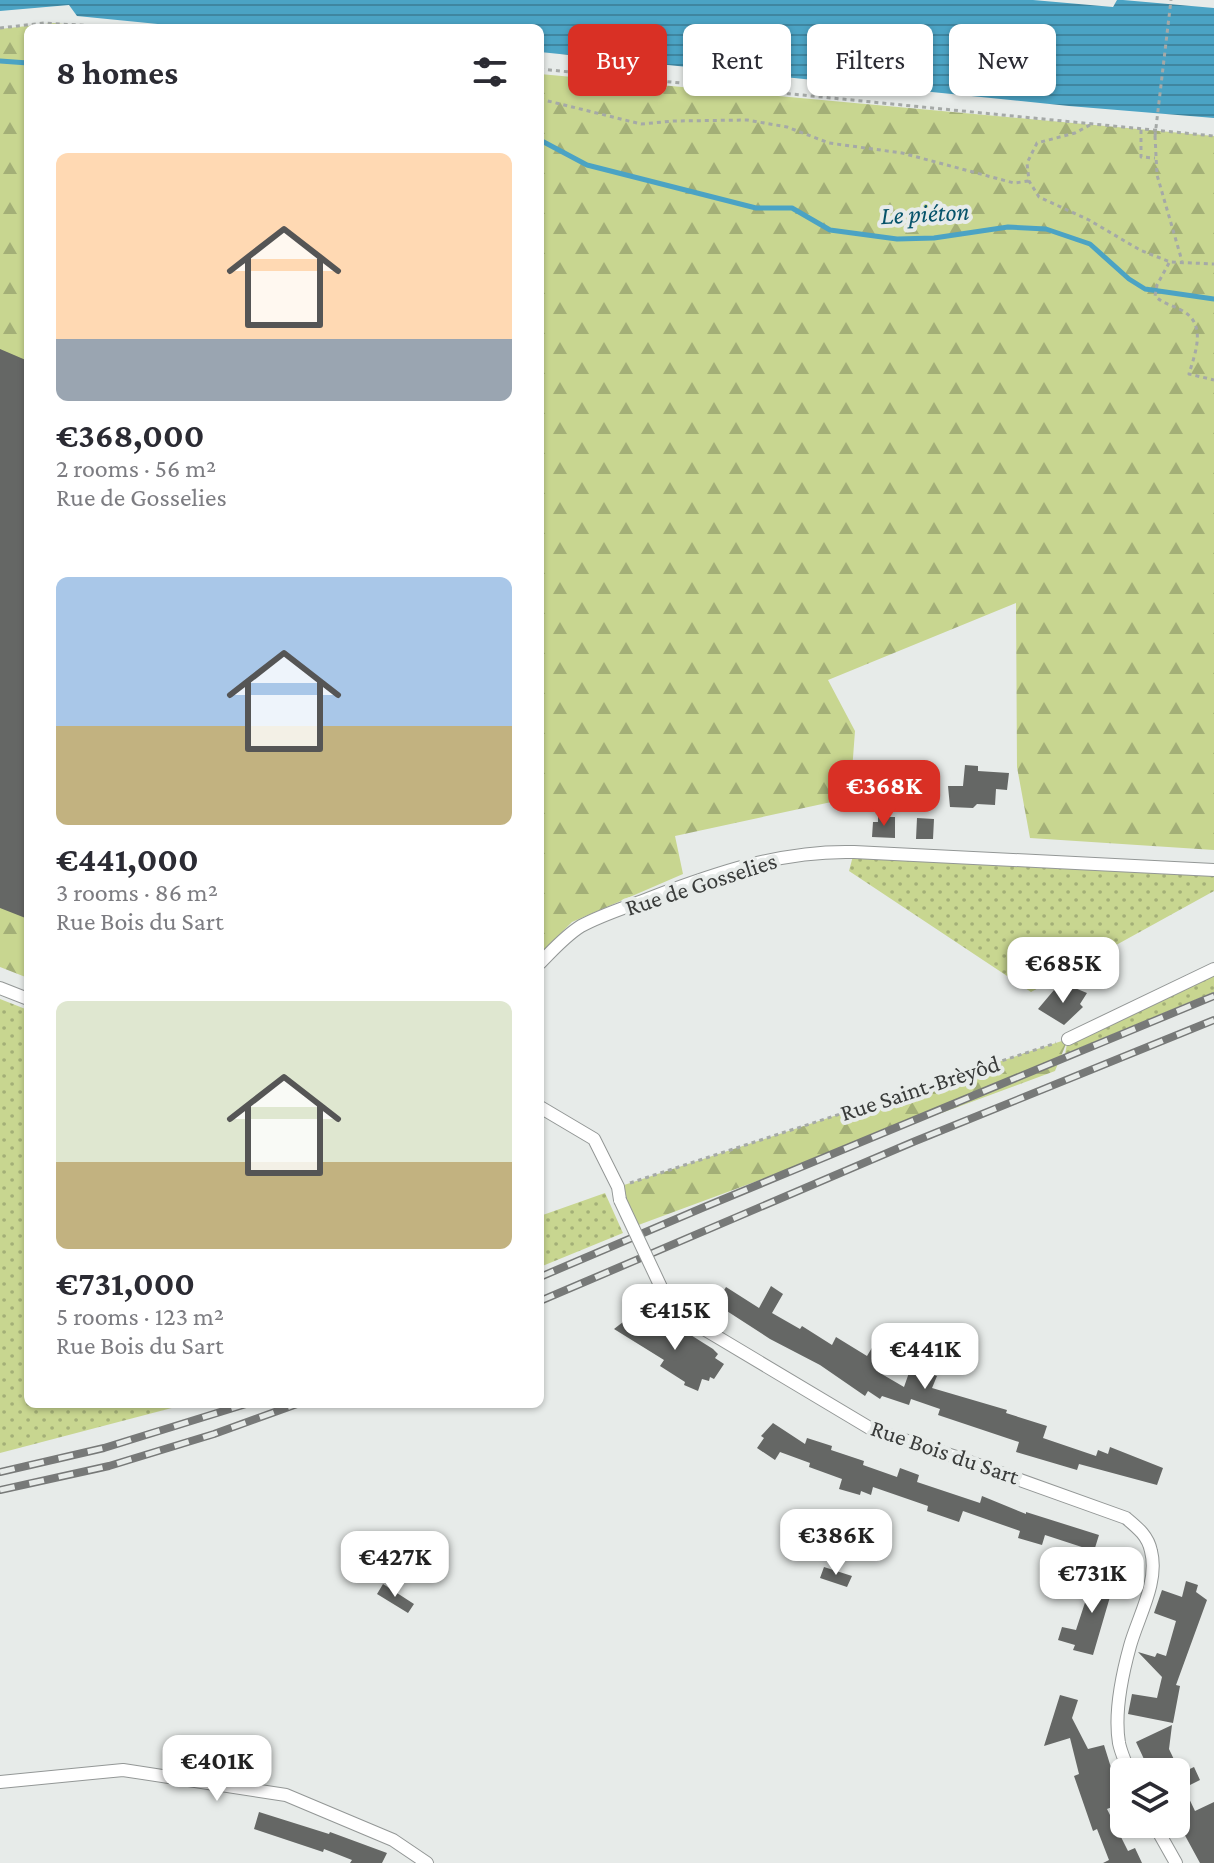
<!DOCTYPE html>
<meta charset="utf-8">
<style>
body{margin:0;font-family:"Crimson Pro",serif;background:#f2f2f3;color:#2b2b33;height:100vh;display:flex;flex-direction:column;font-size:30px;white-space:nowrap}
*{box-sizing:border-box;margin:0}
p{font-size:26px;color:#7c7c81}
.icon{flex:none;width:44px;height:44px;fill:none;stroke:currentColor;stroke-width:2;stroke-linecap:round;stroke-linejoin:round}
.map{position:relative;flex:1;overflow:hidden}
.side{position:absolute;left:24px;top:24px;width:520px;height:1384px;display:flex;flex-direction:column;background:#fff;border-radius:12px;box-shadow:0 2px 6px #0004}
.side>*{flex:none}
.top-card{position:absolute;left:568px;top:24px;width:526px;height:72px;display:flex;gap:16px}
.tools{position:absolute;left:1110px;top:1758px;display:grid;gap:16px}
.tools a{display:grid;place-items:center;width:80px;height:80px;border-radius:12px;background:#fff;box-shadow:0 2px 6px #0004;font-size:40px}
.price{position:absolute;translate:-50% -68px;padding:0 18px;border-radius:16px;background:#fff;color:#222;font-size:26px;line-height:52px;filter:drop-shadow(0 2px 4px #0008)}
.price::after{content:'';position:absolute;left:50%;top:48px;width:24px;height:18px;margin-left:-12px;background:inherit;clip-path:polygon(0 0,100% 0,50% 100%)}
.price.on{background:#d93025;color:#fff}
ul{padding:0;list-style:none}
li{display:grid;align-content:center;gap:16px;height:424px;padding:0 32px}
li span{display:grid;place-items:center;height:248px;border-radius:12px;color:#555}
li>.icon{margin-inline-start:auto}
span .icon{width:144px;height:144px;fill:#fffc;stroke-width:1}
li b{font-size:34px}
h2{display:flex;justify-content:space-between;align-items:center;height:96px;padding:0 32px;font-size:34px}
.pill{padding:0 28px;border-radius:12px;background:#fff;box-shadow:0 2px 6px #0004;font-size:28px;line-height:72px}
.pill.on{background:#d93025;color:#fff}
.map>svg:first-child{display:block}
.grass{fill:url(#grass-dots)}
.forest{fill:url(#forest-firs)}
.water{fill:url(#water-rules)}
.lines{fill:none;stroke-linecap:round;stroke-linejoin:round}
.stream{stroke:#4ba3c4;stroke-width:5}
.building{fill:#656765}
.street-casing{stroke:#939796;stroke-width:14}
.path{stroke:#a5a9a7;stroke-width:3;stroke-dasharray:4 4;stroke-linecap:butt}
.street{stroke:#fff;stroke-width:12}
.rail-casing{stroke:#777978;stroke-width:8}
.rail{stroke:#e7ebe9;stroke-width:5;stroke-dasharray:15;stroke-linecap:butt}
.street-bridge-casing{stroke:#939796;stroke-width:14;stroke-linecap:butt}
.path-bridge{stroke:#a5a9a7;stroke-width:3;stroke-dasharray:4 4;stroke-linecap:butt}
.street-bridge{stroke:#fff;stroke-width:12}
.labels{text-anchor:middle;stroke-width:8;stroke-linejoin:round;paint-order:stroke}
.street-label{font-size:24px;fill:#393b3a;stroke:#e7ebe9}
.water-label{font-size:26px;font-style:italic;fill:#06536a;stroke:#e7ebe9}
</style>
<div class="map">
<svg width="1214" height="1863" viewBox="0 0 1214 1863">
<defs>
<pattern id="grass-dots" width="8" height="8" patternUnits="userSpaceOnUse" patternTransform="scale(2)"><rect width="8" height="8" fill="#c8d690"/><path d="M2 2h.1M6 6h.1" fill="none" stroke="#a3af77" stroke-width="1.8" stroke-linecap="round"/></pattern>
<pattern id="forest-firs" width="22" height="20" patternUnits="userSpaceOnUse" patternTransform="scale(2)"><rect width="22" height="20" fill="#c8d690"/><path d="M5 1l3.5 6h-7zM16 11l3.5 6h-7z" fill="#a3af77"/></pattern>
<pattern id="water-rules" width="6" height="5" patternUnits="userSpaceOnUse" patternTransform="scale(2)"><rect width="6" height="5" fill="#4ba3c4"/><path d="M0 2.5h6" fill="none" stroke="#3f86a0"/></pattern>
</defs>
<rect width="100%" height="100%" fill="#e7ebe9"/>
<!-- grass -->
<path class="grass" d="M854,852L1214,876V891L1031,992L849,871Z
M1214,973V992L1065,1054L1068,1039Z
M0,999L28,1010V1404H187L0,1453Z
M605,1193L623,1233L540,1267V1216Z"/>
<!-- forest -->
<path class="forest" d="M54,23L102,28H28V978L0,967V29Z
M540,74L1214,136V850L1030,838L1017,767L1016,603L828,680L855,731L850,798L675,836L683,874L572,922L540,954Z
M1068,1039L1055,1071L633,1227L618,1187Z"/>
<!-- water -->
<path class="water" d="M0,0H1033L1113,7L1117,0H1123L1214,8V118L1069,106L540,52V28H198L77,16L69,5L0,11Z"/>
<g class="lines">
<!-- stream -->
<path class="stream" d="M0,61L28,63
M540,140L587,165L756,208H792L830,230L897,239L934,238L1008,227L1046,229L1090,244L1129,279L1145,289L1214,299"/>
</g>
<!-- building -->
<path class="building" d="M0,349L28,361V919L0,908Z
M965,765L978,766V771L1009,773L1007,790L996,789L995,805L977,804L973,808L950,807L948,786H963Z
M878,817H895V838L872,837L873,822H878Z
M917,818L934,819L933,839H916Z
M1070,986L1087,993L1080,1004L1083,1007L1064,1025L1038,1009L1054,990L1066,996Z
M771,1286L783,1294L772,1313L800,1329L802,1326L832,1345L836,1337L867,1356L873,1346L879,1350L880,1347L892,1354L880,1373L904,1387L911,1367L937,1376L932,1388L1007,1410L1006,1413L1047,1426L1043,1438L1096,1456L1098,1450L1108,1454L1110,1447L1163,1468L1157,1485L1079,1464L1077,1470L1016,1452L1019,1442L938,1415L940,1409L911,1399L909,1405L882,1396L880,1399L868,1391L865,1396L820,1365L770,1339L716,1304L726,1287L759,1308Z
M635,1316L679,1343L686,1332L713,1349L718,1354L715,1358L724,1364L714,1379L710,1377L709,1381L702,1379L698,1391L684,1385L685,1382L660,1366L664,1360L614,1329L628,1318L632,1321Z
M773,1423L805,1444L807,1438L832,1446L831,1450L864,1461L863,1465L897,1477L900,1468L919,1475L917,1482L980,1503L982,1496L1026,1514V1512L1099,1535L1094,1551L1045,1535L1042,1545L1018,1538L1020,1531L963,1511L959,1522L927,1511L928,1506L873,1487L871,1495L861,1491L860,1495L839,1489L842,1479L809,1467L810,1463L780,1452L775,1460L757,1448L764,1438L761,1436Z
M824,1567L852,1576L847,1587L820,1578Z
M1095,1572L1121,1580L1118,1592L1112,1590L1093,1655L1073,1650L1075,1645L1058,1640L1062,1627L1076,1630Z
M1186,1581L1198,1585L1196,1592L1207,1600L1176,1685L1180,1686L1173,1723L1128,1714L1132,1694L1157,1698L1162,1677L1138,1652L1155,1657L1157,1653L1166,1656L1176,1621L1154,1613L1162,1590L1182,1597Z
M383,1584L414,1604L408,1613L377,1594Z
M1060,1695L1078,1700L1072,1718L1088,1749L1104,1745L1122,1803L1107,1809L1128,1851L1135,1848L1142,1863H1103L1109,1860L1097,1829L1093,1831L1074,1776L1079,1774L1070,1738L1044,1746Z
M1172,1725L1169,1749L1180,1772H1150L1136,1742Z
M1194,1767L1200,1780L1184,1788L1195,1811L1214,1802V1863H1200L1176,1819V1773L1177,1775Z
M259,1812L329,1834L330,1832L387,1853L382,1863H350L352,1860L324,1849L323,1852L254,1829Z"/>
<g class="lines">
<defs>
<path id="street" d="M540,963C553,950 565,936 581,926C603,914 627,907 650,898C716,873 782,850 854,852L1214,870
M0,988L28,999
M1068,1039L1214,969
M540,1107L594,1139L618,1187L620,1200
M667,1300L694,1323L873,1430L956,1457L1126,1518C1138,1528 1148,1536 1151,1551C1159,1582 1138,1617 1130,1646C1122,1675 1114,1713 1119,1743C1121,1753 1126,1763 1129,1772
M0,1782L123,1770L286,1795L393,1840L427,1863
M1154,1824L1176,1863"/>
</defs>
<!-- street casing -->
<use href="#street" class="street-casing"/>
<!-- path -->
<path class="path" d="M0,28L44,23L130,28
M540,69L1214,136
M540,99L641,124L674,121L747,120L787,127L829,143L902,153L1014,183L1029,181
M1090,125L1075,133L1037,143L1027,163L1029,181L1039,197L1089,220L1140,250L1170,262L1214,264
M1141,130V157L1155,158
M1155,136L1157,175L1182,261
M1169,263L1157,285L1155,296C1163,304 1173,305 1183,311C1207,325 1195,353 1189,374L1214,380
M630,1183L1056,1043"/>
<!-- street -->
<use href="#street" class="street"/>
<defs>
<path id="rail" d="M540,1277L702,1208L1214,996
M540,1301L913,1142L1214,1020
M0,1472L104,1448L246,1404
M0,1490L109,1466L214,1434L297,1404"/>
</defs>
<!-- rail casing -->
<use href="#rail" class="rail-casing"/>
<!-- rail -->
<use href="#rail" class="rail"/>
<defs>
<path id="street-bridge" d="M620,1200L667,1300"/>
</defs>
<!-- street-bridge casing -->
<use href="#street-bridge" class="street-bridge-casing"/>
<!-- path-bridge -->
<path class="path-bridge" d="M1155,136L1171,0"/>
<!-- street-bridge -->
<use href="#street-bridge" class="street-bridge"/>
</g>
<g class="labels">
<!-- street labels -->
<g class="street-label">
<text transform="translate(701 884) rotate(-18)" y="8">Rue de Gosselies</text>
<text transform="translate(920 1088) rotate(-18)" y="8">Rue Saint-Brèyôd</text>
<text transform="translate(945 1452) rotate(19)" y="8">Rue Bois du Sart</text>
</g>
<!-- water labels -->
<g class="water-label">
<text transform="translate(925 213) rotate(-3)" y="9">Le piéton</text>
</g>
</g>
</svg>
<div class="tools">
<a><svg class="icon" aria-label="layers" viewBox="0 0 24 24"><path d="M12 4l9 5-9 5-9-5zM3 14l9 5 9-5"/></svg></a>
</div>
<b class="price on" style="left:884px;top:828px">€368K</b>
<b class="price" style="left:1063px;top:1005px">€685K</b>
<b class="price" style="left:675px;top:1352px">€415K</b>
<b class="price" style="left:925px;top:1391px">€441K</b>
<b class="price" style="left:836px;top:1577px">€386K</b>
<b class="price" style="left:395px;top:1599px">€427K</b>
<b class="price" style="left:1092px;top:1615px">€731K</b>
<b class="price" style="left:217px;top:1803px">€401K</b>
<div class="top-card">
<a class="pill on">Buy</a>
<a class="pill">Rent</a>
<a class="pill">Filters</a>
<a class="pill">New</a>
</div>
<section class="side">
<h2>8 homes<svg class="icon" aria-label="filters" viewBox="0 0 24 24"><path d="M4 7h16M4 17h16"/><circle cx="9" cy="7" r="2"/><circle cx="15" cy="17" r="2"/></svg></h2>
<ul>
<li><span style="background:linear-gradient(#ffd9b3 75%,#9aa5b1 0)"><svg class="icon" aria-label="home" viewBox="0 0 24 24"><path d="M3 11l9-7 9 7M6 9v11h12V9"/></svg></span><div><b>€368,000</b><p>2 rooms · 56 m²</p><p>Rue de Gosselies</p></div></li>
<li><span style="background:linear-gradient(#a9c7e8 60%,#c2b280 0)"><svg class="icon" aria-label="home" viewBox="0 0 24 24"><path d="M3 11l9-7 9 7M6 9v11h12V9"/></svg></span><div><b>€441,000</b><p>3 rooms · 86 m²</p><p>Rue Bois du Sart</p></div></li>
<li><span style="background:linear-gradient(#dfe7d0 65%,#c2b280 0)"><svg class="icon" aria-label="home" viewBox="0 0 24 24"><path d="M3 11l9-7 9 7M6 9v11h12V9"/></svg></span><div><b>€731,000</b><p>5 rooms · 123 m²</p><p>Rue Bois du Sart</p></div></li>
</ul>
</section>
</div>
